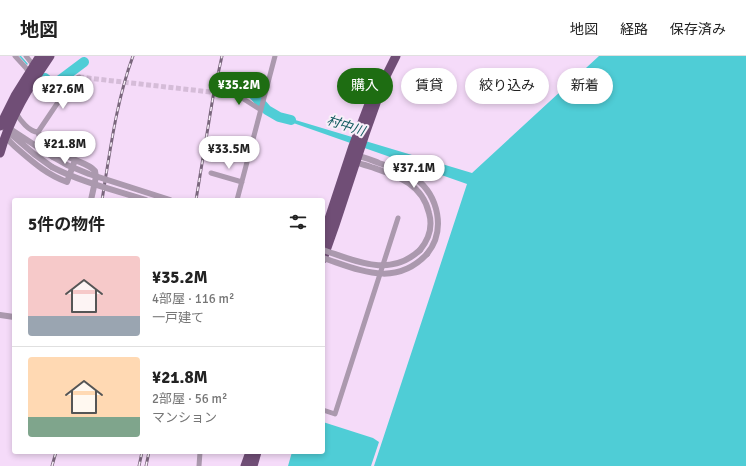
<!DOCTYPE html>
<html lang="ja">
<meta charset="utf-8">
<style>
body{margin:0;font-family:Signika,"Noto Sans JP",sans-serif;background:#f2f2f2;color:#222;height:100vh;display:flex;flex-direction:column;font-size:15px;white-space:nowrap}
*{box-sizing:border-box;margin:0}
p{font-size:13px;color:#767676}
.icon{flex:none;width:22px;height:22px;fill:none;stroke:currentColor;stroke-width:2;stroke-linecap:round;stroke-linejoin:round}
.map{position:relative;flex:1;overflow:hidden}
.details{position:absolute;left:12px;top:142px;width:313px;height:256px;display:flex;flex-direction:column;background:#fff;border-radius:4px;box-shadow:0 2px 6px #0003}
.details>*{flex:none}
.top-card{position:absolute;left:337px;top:12px;width:349px;height:36px;display:flex;gap:8px}
.price{position:absolute;translate:-50% -34px;padding:0 9px;border-radius:14px;background:#fff;color:#222;font-size:13px;line-height:26px;filter:drop-shadow(0 1px 2px #0008)}
.price::after{content:'';position:absolute;left:50%;top:24px;width:12px;height:9px;margin-left:-6px;background:inherit;clip-path:polygon(0 0,100% 0,50% 100%)}
.price.on{background:#1e6d12;color:#fff}
ul{padding:0;list-style:none}
li{display:flex;align-items:center;gap:12px;height:100px;padding:0 16px}
li+li{border-top:1px solid #e0e0e0}
li span{display:grid;place-items:center;flex:none;width:112px;height:80px;border-radius:4px;color:#555}
li>.icon{margin-inline-start:auto}
span .icon{width:48px;height:48px;fill:#fffc;stroke-width:1}
li b{font-size:17px}
h2{display:flex;justify-content:space-between;align-items:center;height:48px;padding:0 16px;font-size:17px}
.chip{padding:0 14px;border-radius:18px;background:#fff;box-shadow:0 2px 6px #0003;font-size:14px;line-height:36px}
.chip.on{background:#1e6d12;color:#fff}
header{display:flex;align-items:center;gap:24px;box-sizing:border-box;height:56px;padding:0 20px;background:#fff;border-bottom:1px solid #e0e0e0}
header strong{font-size:19px}
nav{display:flex;gap:22px;margin-inline-start:auto;font-size:14px}
.map>svg:first-child{display:block}
.water{fill:#4fcdd6}
.lines{fill:none;stroke-linecap:round;stroke-linejoin:round}
.stream{stroke:#4fcdd6;stroke-width:1.5}
.river{stroke:#4fcdd6;stroke-width:10}
.minor-tunnel{stroke:#d5bcd8;stroke-width:5;stroke-dasharray:5 2.5;stroke-linecap:butt}
.minor{stroke:#ab99ae;stroke-width:5}
.tertiary{stroke:#ab99ae;stroke-width:6}
.trunk{stroke:#704e76;stroke-width:9}
.rail-casing{stroke:#79667c;stroke-width:3}
.rail{stroke:#f8eff9;stroke-width:1.5;stroke-dasharray:4.5;stroke-linecap:butt}
.tertiary-bridge{stroke:#ab99ae;stroke-width:6}
.labels{text-anchor:middle;stroke-width:4;stroke-linejoin:round;paint-order:stroke}
.water-label{font-size:13px;font-style:italic;fill:#10595e;stroke:#f8eff9}
</style>
<header>
<strong>地図</strong>
<nav><a>地図</a><a>経路</a><a>保存済み</a></nav>
</header>
<div class="map">
<svg width="746" height="410" viewBox="0 0 746 410">
<rect width="100%" height="100%" fill="#f5dbf9"/>
<!-- water -->
<path class="water" d="M599,0H746V410H374L467,128L282,63L279,61L282,60L472,117Z
M323,366L373,382L379,386L371,410H288L292,396H323Z"/>
<g class="lines">
<!-- stream -->
<path class="stream" d="M20,0L27,8"/>
<!-- river -->
<path class="river" d="M225,21L233,22L244,28L267,54L279,61L291,64
M45,22L51,27H56L84,6"/>
<!-- minor-tunnel -->
<path class="minor-tunnel" d="M79,21L219,37"/>
<!-- minor -->
<path class="minor" d="M15,0L26,12L29,17
M26,0L34,10
M219,37L229,36L242,42L261,54
M16,57C20,64 29,76 38,76L73,24L79,21
M211,117L242,126
M237,144L275,0
M323,354L335,358L398,162
M199,410L200,396"/>
<!-- tertiary -->
<path class="tertiary" d="M7,71L53,101
M5,73L34,98L52,111
M38,76C41,87 63,99 73,103C81,107 89,108 95,115L96,121L91,144
M5,79C8,85 14,90 20,95C35,108 48,119 67,126L75,104
M355,100C363,100 371,104 379,107C391,111 404,115 415,122C439,140 446,175 427,198
M354,105C359,108 366,109 371,111C397,120 422,127 429,157C433,171 429,183 420,194
M0,259L14,261"/>
<!-- trunk -->
<path class="trunk" d="M0,70L15,40L40,0
M0,97C10,61 29,31 50,0
M323,181L353,90L377,27
M323,203L335,169L365,78L385,22L396,0
M245,410L250,396
M253,410L257,396"/>
<defs>
<path id="rail" d="M102,144C110,96 116,46 133,0
M196,144L213,41L222,0
M52,410L56,396
M139,410L142,396
M146,410L149,396"/>
</defs>
<!-- rail casing -->
<use href="#rail" class="rail-casing"/>
<!-- rail -->
<use href="#rail" class="rail"/>
<!-- tertiary-bridge -->
<path class="tertiary-bridge" d="M53,101L67,109L89,118L170,144
M52,111C81,126 114,134 146,144
M323,194C356,205 390,222 420,194
M323,202C360,214 395,232 427,198"/>
</g>
<g class="labels">
<!-- water labels -->
<g class="water-label">
<text transform="translate(346 69) rotate(18)" y="5">村中川</text>
</g>
</g>
</svg>
<b class="price on" style="left:239px;top:50px">¥35.2M</b>
<b class="price" style="left:63px;top:54px">¥27.6M</b>
<b class="price" style="left:65px;top:109px">¥21.8M</b>
<b class="price" style="left:229px;top:114px">¥33.5M</b>
<b class="price" style="left:414px;top:133px">¥37.1M</b>
<div class="top-card">
<a class="chip on">購入</a>
<a class="chip">賃貸</a>
<a class="chip">絞り込み</a>
<a class="chip">新着</a>
</div>
<section class="details">
<h2>5件の物件<svg class="icon" aria-label="filters" viewBox="0 0 24 24"><path d="M4 7h16M4 17h16"/><circle cx="9" cy="7" r="2"/><circle cx="15" cy="17" r="2"/></svg></h2>
<ul>
<li><span style="background:linear-gradient(#f6c9c9 75%,#9aa5b1 0)"><svg class="icon" aria-label="home" viewBox="0 0 24 24"><path d="M3 11l9-7 9 7M6 9v11h12V9"/></svg></span><div><b>¥35.2M</b><p>4部屋 · 116 m²</p><p>一戸建て</p></div></li>
<li><span style="background:linear-gradient(#ffd9b3 75%,#7fa58c 0)"><svg class="icon" aria-label="home" viewBox="0 0 24 24"><path d="M3 11l9-7 9 7M6 9v11h12V9"/></svg></span><div><b>¥21.8M</b><p>2部屋 · 56 m²</p><p>マンション</p></div></li>
</ul>
</section>
</div>
